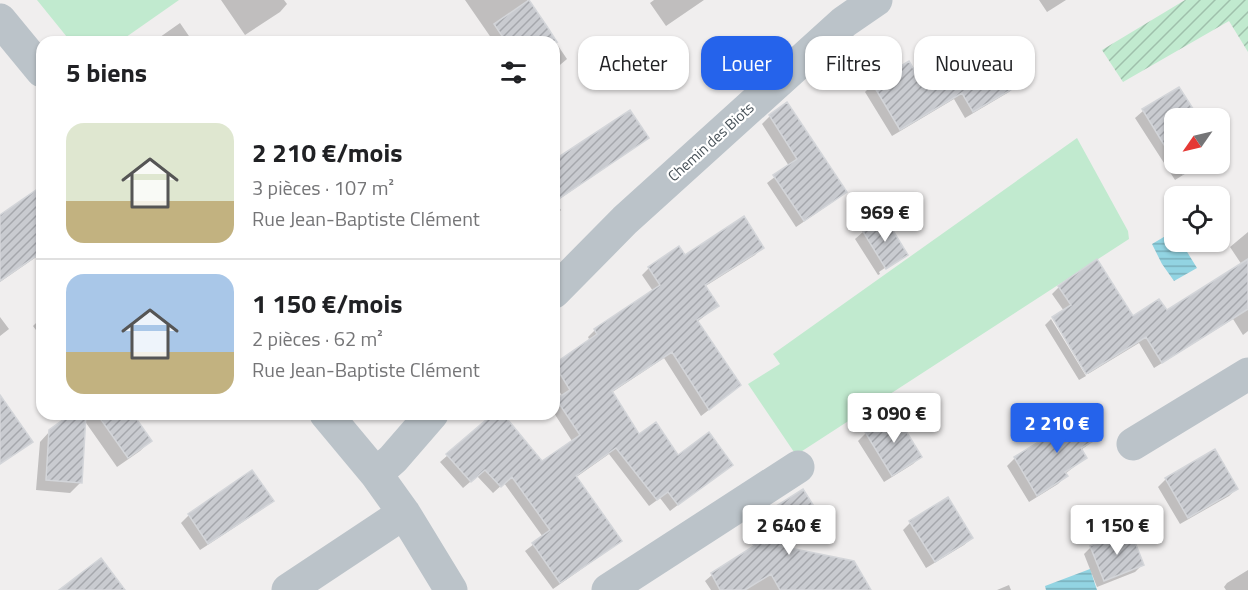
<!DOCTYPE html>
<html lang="fr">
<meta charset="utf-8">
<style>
body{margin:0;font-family:"Titillium Web",sans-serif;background:#f6f6f6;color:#202124;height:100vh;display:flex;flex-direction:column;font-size:22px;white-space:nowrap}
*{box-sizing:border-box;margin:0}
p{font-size:20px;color:#757577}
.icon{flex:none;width:33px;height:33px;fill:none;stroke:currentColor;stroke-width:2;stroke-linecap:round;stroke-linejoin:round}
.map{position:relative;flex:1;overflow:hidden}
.side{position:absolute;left:36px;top:36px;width:524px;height:384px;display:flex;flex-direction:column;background:#fff;border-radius:18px;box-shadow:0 2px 4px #0004}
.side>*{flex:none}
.banner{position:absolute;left:578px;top:36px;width:570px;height:54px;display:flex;gap:12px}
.needle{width:39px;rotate:236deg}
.buttons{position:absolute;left:1164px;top:108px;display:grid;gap:12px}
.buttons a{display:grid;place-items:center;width:66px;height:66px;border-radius:12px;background:#fff;box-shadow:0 2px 4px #0004;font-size:30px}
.price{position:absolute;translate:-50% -51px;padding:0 14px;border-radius:6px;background:#fff;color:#222;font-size:20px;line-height:39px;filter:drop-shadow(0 2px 3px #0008)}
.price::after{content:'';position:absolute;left:50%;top:36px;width:18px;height:14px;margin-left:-9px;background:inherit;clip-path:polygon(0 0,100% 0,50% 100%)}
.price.current{background:#2563eb;color:#fff}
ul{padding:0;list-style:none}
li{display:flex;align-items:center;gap:18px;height:150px;padding:0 30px}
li+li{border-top:2px solid #e0e0e0}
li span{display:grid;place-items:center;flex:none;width:168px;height:120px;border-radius:18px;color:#555}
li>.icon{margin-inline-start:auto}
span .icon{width:72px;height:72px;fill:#fffc;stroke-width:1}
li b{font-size:26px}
h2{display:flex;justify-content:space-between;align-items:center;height:72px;padding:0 30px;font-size:26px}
.pill{padding:0 21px;border-radius:18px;background:#fff;box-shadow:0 2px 4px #0004;font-size:21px;line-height:54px}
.pill.current{background:#2563eb;color:#fff}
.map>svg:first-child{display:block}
.grass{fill:#c1eacf}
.garden{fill:url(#garden-furrows)}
.water{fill:url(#water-rules)}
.shadow{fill:#0003}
.building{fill:url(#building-hatch);stroke:#d3d5d9;stroke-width:1.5}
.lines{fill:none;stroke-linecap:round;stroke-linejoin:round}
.minor{stroke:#bbc3c9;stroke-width:33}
.labels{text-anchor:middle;stroke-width:4.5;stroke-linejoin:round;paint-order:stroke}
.street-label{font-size:15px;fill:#485259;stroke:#fff}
</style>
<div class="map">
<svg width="1248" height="590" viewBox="0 0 1248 590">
<defs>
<pattern id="garden-furrows" width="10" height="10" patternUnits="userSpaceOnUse" patternTransform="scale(1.5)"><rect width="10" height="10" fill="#c1eacf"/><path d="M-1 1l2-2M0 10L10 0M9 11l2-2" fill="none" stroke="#9fc0ab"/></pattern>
<pattern id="water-rules" width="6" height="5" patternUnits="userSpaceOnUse" patternTransform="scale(1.5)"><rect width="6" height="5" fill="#92d4e2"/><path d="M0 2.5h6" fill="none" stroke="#79afba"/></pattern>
<pattern id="building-hatch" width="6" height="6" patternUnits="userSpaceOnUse" patternTransform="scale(1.5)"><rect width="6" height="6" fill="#c9cbd0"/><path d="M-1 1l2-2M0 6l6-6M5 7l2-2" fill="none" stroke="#a5a7ac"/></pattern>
</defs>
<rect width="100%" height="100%" fill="#f0eeee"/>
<!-- grass -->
<path class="grass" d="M37,0H179L119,42H71Z
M1077,138L1128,231L1129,239L796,455L748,384L780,364L773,354Z"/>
<!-- garden -->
<path class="garden" d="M1185,0H1248V52L1229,21L1123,82L1102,50Z"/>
<!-- water -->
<path class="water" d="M1174,231V242H1181L1197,268L1174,281L1162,264L1152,244Z
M1090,569L1097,590H1046L1045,586Z"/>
<!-- shadow -->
<path class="shadow" d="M221,0H284L287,4L280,12L245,35Z
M465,0H527L567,59L554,70V42H494Z
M654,0H704L666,26L650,3Z
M1039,0H1066L1047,12Z
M180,23L193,42H153Z
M908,63L922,85L964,71L1017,84L1009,92L965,118L954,99L892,136L865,92L873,84Z
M1179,89L1198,118H1174V164H1201L1175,180L1135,118L1143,111Z
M629,112L647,138L640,144L555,202L561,210L554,217V162Z
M770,116L845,192L837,199L796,227L767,183L789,166L762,124Z
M42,189V253L0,282V217Z
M863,232L906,254L899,261V258L879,272L880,274L878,275L855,239Z
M1248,232V331L1243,335L1233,319L1154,368L1139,343L1088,374L1054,318L1064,311L1052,294L1059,287L1132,318L1166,312L1242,265L1230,247Z
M762,247L755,255L704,287L717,306L697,322L739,385L732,392L701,416L664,358L611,393L639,436L678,457L731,464L670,511L660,498L649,506L609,454L575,478L620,540L613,547L553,589L525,551L543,537L504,483L493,493L477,476L463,488L440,462L495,414H501L542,463L572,441L554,413V404L563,397L554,383V366L590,341L588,337L595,330L653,291L642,275L649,268L684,257Z
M0,317L9,329L0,336Z
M42,317V338L33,326Z
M1051,319L1086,376L1079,380L1045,325Z
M74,414H131L150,441L140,451L117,467L84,420L81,482L70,493L36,490L40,442L50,431Z
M1087,414L1100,436L1081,450L1085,458L1065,474L1066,476L1058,484L1029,502L1007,466L1015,458Z
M895,415L921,456L913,464L884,482L858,441L866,433Z
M252,472L272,501L264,508L200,550L181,523L189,515Z
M1166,479L1236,489L1229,496L1180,524L1158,487Z
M802,491L820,519L814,525L779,548L869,590H711L705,581L712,575L756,547L745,530L752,524Z
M910,523L972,538L964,545L926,568L903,530Z
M1091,547L1142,565L1135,572L1097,587L1084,554Z
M1248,570V590H1226L1224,587L1227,583Z
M1009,585L1011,590H997Z"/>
<!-- building -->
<path class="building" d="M529,0L548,28L557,42H506L494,24Z
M997,49L1019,85L973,112L962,93L900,130L872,83L909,61L922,83L960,61L965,69Z
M1179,87L1199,118H1174V161L1142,109Z
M787,102L847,192L804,221L773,175L797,159L769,115Z
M630,110L649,138L554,202V160Z
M1176,164H1199L1183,174Z
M42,186V252L0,281V215Z
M744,216L764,248L705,285L719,306L697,320L741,385L709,410L672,352L612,391L639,434L656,422L678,455L709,432L733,465L678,505L668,492L657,500L616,448L576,476L622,541L560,583L532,543L550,530L512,477L501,487L485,470L471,482L446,454L493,414H503L542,461L580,435L556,399L570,390L554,364L597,334L594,329L660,285L648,267L679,246L685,255Z
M884,216L908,255L886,269L862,230Z
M1097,259L1133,316L1159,299L1167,310L1248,259V309L1162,363L1146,337L1086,374L1052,317L1071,305L1058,286Z
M0,395L33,442L0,464Z
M1087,412L1102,436L1081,448L1087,458L1065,472L1068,476L1037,496L1014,457Z
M895,413L922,457L892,476L865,432Z
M71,414H86L82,483L46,480L49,430Z
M97,414H133L152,441L128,458Z
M1215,449L1238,489L1188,518L1165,478Z
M252,470L274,501L208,544L188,514Z
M803,489L822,519L780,546L854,561L871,590H780L771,574L745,590H720L711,573L754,546L751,541L764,544L751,522Z
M948,497L973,538L935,562L909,521Z
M1123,533L1126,540L1133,537L1144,565L1104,581L1090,546Z
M101,558L125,590H59Z"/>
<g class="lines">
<!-- minor -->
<path class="minor" d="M0,20L42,71
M554,292L625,220L844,22L876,0
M326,414L376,474L404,513L451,590
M1133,444L1248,374
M376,474L393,459L432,414
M288,590L404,513
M608,590L798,467"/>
</g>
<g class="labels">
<!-- street labels -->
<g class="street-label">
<text transform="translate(711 142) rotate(-42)" y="5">Chemin des Biots</text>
</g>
</g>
</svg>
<div class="buttons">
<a><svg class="needle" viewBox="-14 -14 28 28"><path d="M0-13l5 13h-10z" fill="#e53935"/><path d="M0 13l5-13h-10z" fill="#757577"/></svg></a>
<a><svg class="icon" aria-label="locate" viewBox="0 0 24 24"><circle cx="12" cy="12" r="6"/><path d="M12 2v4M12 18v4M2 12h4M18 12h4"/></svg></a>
</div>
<b class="price" style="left:885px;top:243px">969 €</b>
<b class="price" style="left:894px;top:444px">3 090 €</b>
<b class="price current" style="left:1057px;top:454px">2 210 €</b>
<b class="price" style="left:789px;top:556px">2 640 €</b>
<b class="price" style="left:1117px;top:556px">1 150 €</b>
<div class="banner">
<a class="pill">Acheter</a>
<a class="pill current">Louer</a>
<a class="pill">Filtres</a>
<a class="pill">Nouveau</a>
</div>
<section class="side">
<h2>5 biens<svg class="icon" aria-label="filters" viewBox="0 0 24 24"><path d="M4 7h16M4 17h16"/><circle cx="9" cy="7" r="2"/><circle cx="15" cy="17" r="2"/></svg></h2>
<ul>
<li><span style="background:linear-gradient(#dfe7d0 65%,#c2b280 0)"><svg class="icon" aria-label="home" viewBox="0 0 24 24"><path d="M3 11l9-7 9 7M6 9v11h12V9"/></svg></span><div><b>2 210 €/mois</b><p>3 pièces · 107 m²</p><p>Rue Jean-Baptiste Clément</p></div></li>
<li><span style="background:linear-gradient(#a9c7e8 65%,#c2b280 0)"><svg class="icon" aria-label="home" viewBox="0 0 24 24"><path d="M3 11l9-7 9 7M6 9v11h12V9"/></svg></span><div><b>1 150 €/mois</b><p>2 pièces · 62 m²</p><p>Rue Jean-Baptiste Clément</p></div></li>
</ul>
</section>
</div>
